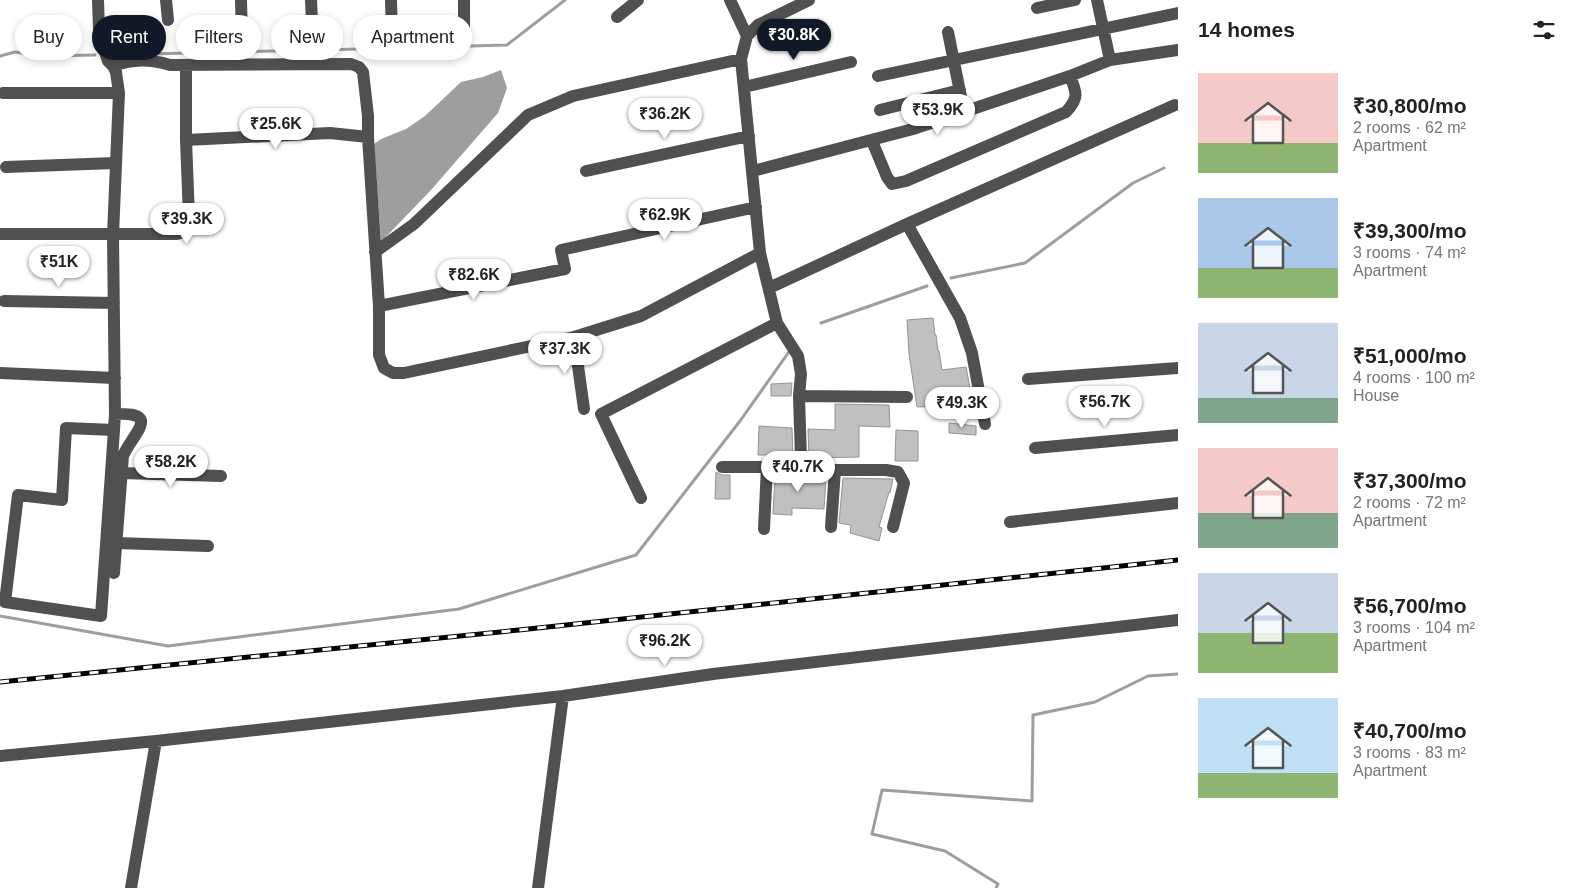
<!DOCTYPE html>
<meta charset="utf-8">
<style>
body{margin:0;font-family:Helvetica,sans-serif;background:#f6f6f6;color:#222;height:100vh;display:flex;flex-direction:column;font-size:19px;white-space:nowrap}
*{box-sizing:border-box;margin:0}
p{font-size:16px;color:#767676}
.icon{flex:none;width:28px;height:28px;fill:none;stroke:currentColor;stroke-width:2;stroke-linecap:round;stroke-linejoin:round}
.map{position:relative;flex:1;overflow:hidden}
.drawer{display:flex;flex-direction:column;background:#fff;width:400px}
.drawer>*{flex:none}
.guide{position:absolute;left:15px;top:15px;width:475px;height:45px;display:flex;gap:10px}
.price{position:absolute;translate:-50% -42px;padding:0 11px;border-radius:18px;background:#fff;color:#222;font-size:16px;line-height:32px;filter:drop-shadow(0 1px 2px #0008)}
.price::after{content:'';position:absolute;left:50%;top:30px;width:15px;height:11px;margin-left:-8px;background:inherit;clip-path:polygon(0 0,100% 0,50% 100%)}
.price.selected{background:#111827;color:#fff}
ul{padding:0;list-style:none}
li{display:flex;align-items:center;gap:15px;height:125px;padding:0 20px}
li span{display:grid;place-items:center;flex:none;width:140px;height:100px;border-radius:0px;color:#555}
li>.icon{margin-inline-start:auto}
span .icon{width:60px;height:60px;fill:#fffc;stroke-width:1}
li b{font-size:21px}
h2{display:flex;justify-content:space-between;align-items:center;height:60px;padding:0 20px;font-size:21px}
.chip{padding:0 18px;border-radius:22px;background:#fff;box-shadow:0 2px 8px #0003;font-size:18px;line-height:45px}
.chip.selected{background:#111827;color:#fff}
main{display:flex;flex:1;min-height:0}
.map>svg:first-child{display:block}
.water{fill:#9e9e9e}
.lines{fill:none;stroke-linecap:round;stroke-linejoin:round}
.stream{stroke:#9e9e9e;stroke-width:3}
.building{fill:#c0c0c0;stroke:#949494}
.minor{stroke:#505050;stroke-width:12}
.rail-casing{stroke:#000;stroke-width:5}
.rail{stroke:#fff;stroke-width:3;stroke-dasharray:9;stroke-linecap:butt}
</style>
<main>
<div class="map">
<svg width="1178" height="888" viewBox="0 0 1178 888">
<rect width="100%" height="100%" fill="#fff"/>
<!-- water -->
<path class="water" d="M501,70L507,88L498,113L431,190L381,242L374,144L381,139L406,129L425,116L461,82L483,77Z"/>
<g class="lines">
<!-- stream -->
<path class="stream" d="M320,50L507,45L565,0
M110,55L309,50
M0,56L15,52L43,56L95,55
M951,278L1025,263L1133,183L1164,168
M821,323L927,286
M0,616L168,646L459,609L636,555L740,421L791,349
M996,888L998,884L945,851L872,834L882,790L1032,801L1033,715L1095,702L1148,676L1178,674"/>
</g>
<!-- building -->
<path class="building" d="M933,318L935,335H936L938,351H939L942,370L966,367L970,388L942,391L943,406L917,407L909,354L907,320Z
M792,383L791,396H771V384Z
M835,404L889,405L890,427L859,426V457L809,458L808,429L835,430Z
M949,423L976,426V435L949,433Z
M759,426L792,428L793,456H788V459H772V455H758Z
M896,430L918,431V461H895Z
M716,472L722,475H730V499H715Z
M775,475H803L812,478H826L824,509L792,508V515L773,514Z
M843,478L893,479L890,493L889,492L879,527L882,528L879,541L850,533L851,525L839,523Z"/>
<g class="lines">
<!-- minor -->
<path class="minor" d="M98,0L99,30L102,43L108,61L113,66L116,72L119,93L113,235L115,414L114,430L101,616L5,602L18,495L62,500L66,428L114,430
M166,0L168,20
M241,0L242,40
M311,0L314,64
M391,0L392,38
M730,0L747,36
M809,0L758,25L747,36L741,59L760,253L777,323L798,356L801,374L799,396L801,459L804,467L812,470H886L898,472L904,483L893,527
M1097,0L1110,60
M1037,8L1075,0
M617,17L638,0
M948,32L964,112
M464,38V0
M113,66C134,59 149,59 170,65L351,64L359,67L363,72L368,116V137L379,306V355L384,368L393,373H404L574,337L641,316L760,253
M878,76L1178,13
M744,87L851,62
M3,93H119
M880,110L960,90
M186,140L330,133L368,137
M872,141L887,177L892,184L906,181L1066,112C1079,98 1077,93 1070,76
M6,167L115,163
M586,171L749,136
M753,171L913,129L1070,76L1110,60L1178,50
M907,224L960,318L972,353L985,424
M0,234H177L186,231L189,217L186,140V65
M375,252L414,224L528,115L573,96L741,59
M769,288L907,224L1175,105
M4,301L114,303
M379,306L565,269L561,250L756,207
M574,337L584,409
M0,373L115,378
M1028,379L1178,368
M799,396L907,397
M1035,448L1178,435
M722,467H804
M121,473L221,476
M641,498L601,414L777,323
M1010,522L1178,503
M831,527L835,470
M764,529L767,467
M116,543L208,546
M114,573L123,456C132,434 163,412 115,414
M0,756L156,741L563,696L713,674L1178,620
M131,888L156,741
M538,888L563,696"/>
<defs>
<path id="rail" d="M0,682L519,630L1178,560"/>
</defs>
<!-- rail casing -->
<use href="#rail" class="rail-casing"/>
<!-- rail -->
<use href="#rail" class="rail"/>
</g>
</svg>
<b class="price selected" style="left:794px;top:61px">₹30.8K</b>
<b class="price" style="left:938px;top:136px">₹53.9K</b>
<b class="price" style="left:665px;top:140px">₹36.2K</b>
<b class="price" style="left:276px;top:150px">₹25.6K</b>
<b class="price" style="left:665px;top:241px">₹62.9K</b>
<b class="price" style="left:187px;top:245px">₹39.3K</b>
<b class="price" style="left:59px;top:288px">₹51K</b>
<b class="price" style="left:474px;top:301px">₹82.6K</b>
<b class="price" style="left:565px;top:375px">₹37.3K</b>
<b class="price" style="left:1105px;top:428px">₹56.7K</b>
<b class="price" style="left:962px;top:429px">₹49.3K</b>
<b class="price" style="left:171px;top:488px">₹58.2K</b>
<b class="price" style="left:798px;top:493px">₹40.7K</b>
<b class="price" style="left:665px;top:667px">₹96.2K</b>
<div class="guide">
<a class="chip">Buy</a>
<a class="chip selected">Rent</a>
<a class="chip">Filters</a>
<a class="chip">New</a>
<a class="chip">Apartment</a>
</div>
</div>
<section class="drawer">
<h2>14 homes<svg class="icon" aria-label="filters" viewBox="0 0 24 24"><path d="M4 7h16M4 17h16"/><circle cx="9" cy="7" r="2"/><circle cx="15" cy="17" r="2"/></svg></h2>
<ul>
<li><span style="background:linear-gradient(#f6c9c9 70%,#8fb573 0)"><svg class="icon" aria-label="home" viewBox="0 0 24 24"><path d="M3 11l9-7 9 7M6 9v11h12V9"/></svg></span><div><b>₹30,800/mo</b><p>2 rooms · 62 m²</p><p>Apartment</p></div></li>
<li><span style="background:linear-gradient(#a9c7e8 70%,#8fb573 0)"><svg class="icon" aria-label="home" viewBox="0 0 24 24"><path d="M3 11l9-7 9 7M6 9v11h12V9"/></svg></span><div><b>₹39,300/mo</b><p>3 rooms · 74 m²</p><p>Apartment</p></div></li>
<li><span style="background:linear-gradient(#c9d6e8 75%,#7fa58c 0)"><svg class="icon" aria-label="home" viewBox="0 0 24 24"><path d="M3 11l9-7 9 7M6 9v11h12V9"/></svg></span><div><b>₹51,000/mo</b><p>4 rooms · 100 m²</p><p>House</p></div></li>
<li><span style="background:linear-gradient(#f6c9c9 65%,#7fa58c 0)"><svg class="icon" aria-label="home" viewBox="0 0 24 24"><path d="M3 11l9-7 9 7M6 9v11h12V9"/></svg></span><div><b>₹37,300/mo</b><p>2 rooms · 72 m²</p><p>Apartment</p></div></li>
<li><span style="background:linear-gradient(#c9d6e8 60%,#8fb573 0)"><svg class="icon" aria-label="home" viewBox="0 0 24 24"><path d="M3 11l9-7 9 7M6 9v11h12V9"/></svg></span><div><b>₹56,700/mo</b><p>3 rooms · 104 m²</p><p>Apartment</p></div></li>
<li><span style="background:linear-gradient(#bfe0f5 75%,#8fb573 0)"><svg class="icon" aria-label="home" viewBox="0 0 24 24"><path d="M3 11l9-7 9 7M6 9v11h12V9"/></svg></span><div><b>₹40,700/mo</b><p>3 rooms · 83 m²</p><p>Apartment</p></div></li>
</ul>
</section>
</main>
